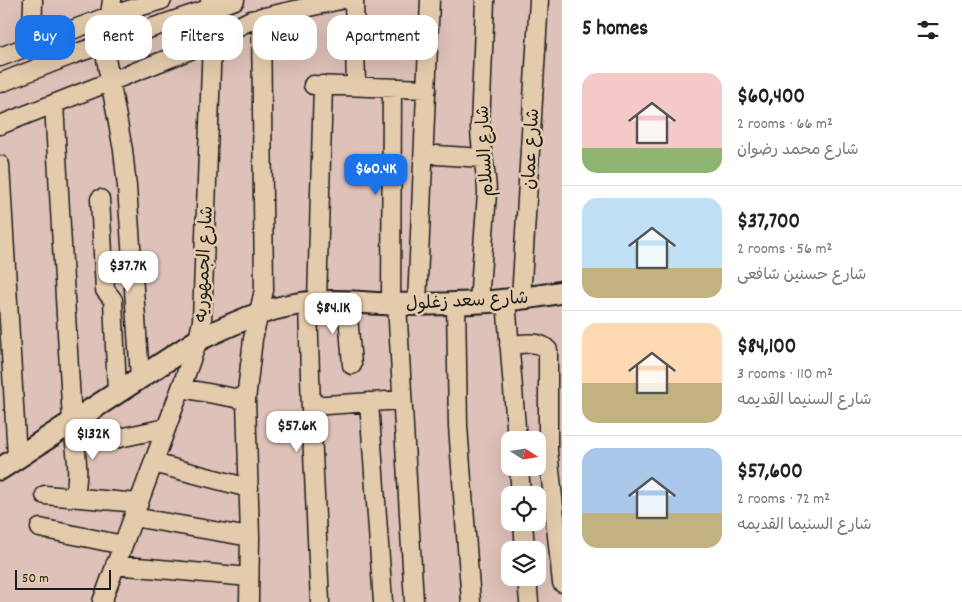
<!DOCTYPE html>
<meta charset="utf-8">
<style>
body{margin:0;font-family:Dekko,"Playpen Sans Arabic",sans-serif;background:#f6f6f6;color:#222;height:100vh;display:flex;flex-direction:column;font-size:19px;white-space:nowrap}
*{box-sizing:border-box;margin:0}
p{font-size:16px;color:#767676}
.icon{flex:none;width:28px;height:28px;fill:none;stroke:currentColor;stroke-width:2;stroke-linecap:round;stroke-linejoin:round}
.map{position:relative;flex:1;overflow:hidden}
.drawer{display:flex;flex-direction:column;background:#fff;width:400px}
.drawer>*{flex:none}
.hud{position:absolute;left:15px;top:15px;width:471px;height:45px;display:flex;gap:10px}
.needle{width:32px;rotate:102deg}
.fabs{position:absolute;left:501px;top:431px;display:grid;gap:10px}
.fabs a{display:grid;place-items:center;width:45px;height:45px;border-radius:10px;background:#fff;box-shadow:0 5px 20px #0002;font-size:25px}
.scale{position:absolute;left:15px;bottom:12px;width:96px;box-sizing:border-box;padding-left:5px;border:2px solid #1c1c1c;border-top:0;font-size:14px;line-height:18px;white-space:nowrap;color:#1c1c1c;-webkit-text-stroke:4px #e4cbac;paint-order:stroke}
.price{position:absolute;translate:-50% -42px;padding:0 11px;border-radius:10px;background:#fff;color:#222;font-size:16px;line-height:32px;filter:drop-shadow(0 1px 2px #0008)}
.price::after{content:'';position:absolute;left:50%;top:30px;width:15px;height:11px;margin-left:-8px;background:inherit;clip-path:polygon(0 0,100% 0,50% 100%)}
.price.selected{background:#1a73e8;color:#fff}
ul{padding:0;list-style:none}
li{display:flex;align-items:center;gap:15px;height:125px;padding:0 20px}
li+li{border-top:1px solid #e0e0e0}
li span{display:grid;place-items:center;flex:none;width:140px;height:100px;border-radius:15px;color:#555}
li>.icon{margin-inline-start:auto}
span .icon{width:60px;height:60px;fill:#fffc;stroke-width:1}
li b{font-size:21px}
h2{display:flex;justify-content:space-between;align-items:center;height:60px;padding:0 20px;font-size:21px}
.pill{padding:0 18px;border-radius:15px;background:#fff;box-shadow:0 5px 20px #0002;font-size:18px;line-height:45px}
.pill.selected{background:#1a73e8;color:#fff}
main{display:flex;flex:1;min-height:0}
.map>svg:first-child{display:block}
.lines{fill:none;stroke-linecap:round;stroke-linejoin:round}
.minor-casing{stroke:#1c1c1c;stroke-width:21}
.major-casing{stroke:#1c1c1c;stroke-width:25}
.minor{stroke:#e4cbac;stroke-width:18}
.major{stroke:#e4cbac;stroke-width:21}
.labels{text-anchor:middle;stroke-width:5;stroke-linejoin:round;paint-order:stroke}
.street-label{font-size:18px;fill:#1c1c1c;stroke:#e4cbac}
</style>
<main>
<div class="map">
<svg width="562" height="602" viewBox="0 0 562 602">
<rect width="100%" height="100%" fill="#dec1b8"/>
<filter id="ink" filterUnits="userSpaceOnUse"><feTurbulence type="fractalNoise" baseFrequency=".02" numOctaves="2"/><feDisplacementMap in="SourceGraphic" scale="10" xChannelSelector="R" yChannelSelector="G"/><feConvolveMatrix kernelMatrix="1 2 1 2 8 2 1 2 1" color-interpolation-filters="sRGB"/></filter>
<g filter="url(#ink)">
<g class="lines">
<defs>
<path id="minor" d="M112,0L105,53L123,150L127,187L140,377
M354,0L356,86
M32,45L33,0
M0,57L109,16L162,0
M0,83L74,54L235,0
M313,85L427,89
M54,104L72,421C75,446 81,473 74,497
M0,125L193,49L251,20L340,0
M437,155L483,158
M0,165L17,457
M100,199L105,290L113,300L117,392
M521,299L539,0
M506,300L517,440
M317,302L323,85
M347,302L352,365
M479,302L487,193C487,171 480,149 480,127L485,0
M308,303L311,411L320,602
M456,303L458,426L471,602
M391,304L392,88
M397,304L414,602
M417,304L430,0
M509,345C522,344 539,340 548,350V451L562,583
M181,388L246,400
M369,402L383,602
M311,406L402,400
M110,440L166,428
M153,463L249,488
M519,468L521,495
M45,495L139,503
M133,517L250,537
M523,522L525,550
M40,528L123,545
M115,565L249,577
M527,578L529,602
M102,602L181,388L198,340L202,321L212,40V19L210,0
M249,602L250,537L246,400L253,339L264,290L261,17"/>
<path id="major" d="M0,469L198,340C230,325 263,309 298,304C329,299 361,303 392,304C449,305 506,303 562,292"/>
</defs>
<!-- minor casing -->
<use href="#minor" class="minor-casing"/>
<!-- major casing -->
<use href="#major" class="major-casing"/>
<!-- minor -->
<use href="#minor" class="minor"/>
<!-- major -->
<use href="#major" class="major"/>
</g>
</g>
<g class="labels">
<!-- street labels -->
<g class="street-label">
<text transform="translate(530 149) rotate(-87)" y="6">شارع عمان</text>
<text transform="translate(484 151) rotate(-93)" y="6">شارع السلام</text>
<text transform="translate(203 264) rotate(-87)" y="6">شارع الجمهوريه</text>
<text transform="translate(467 300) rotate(-3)" y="6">شارع سعد زغلول</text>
</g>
</g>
</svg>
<div class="fabs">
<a><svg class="needle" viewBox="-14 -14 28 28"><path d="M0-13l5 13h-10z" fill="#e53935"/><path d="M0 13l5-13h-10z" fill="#767676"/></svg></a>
<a><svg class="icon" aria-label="locate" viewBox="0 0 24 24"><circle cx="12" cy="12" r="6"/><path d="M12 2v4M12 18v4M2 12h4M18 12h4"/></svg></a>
<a><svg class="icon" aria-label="layers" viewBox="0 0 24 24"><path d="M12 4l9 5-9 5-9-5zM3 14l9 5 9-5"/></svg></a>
</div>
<div class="scale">50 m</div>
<b class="price selected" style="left:376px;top:196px">$60.4K</b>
<b class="price" style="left:128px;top:293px">$37.7K</b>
<b class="price" style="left:333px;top:335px">$84.1K</b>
<b class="price" style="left:297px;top:453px">$57.6K</b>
<b class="price" style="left:93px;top:461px">$132K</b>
<div class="hud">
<a class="pill selected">Buy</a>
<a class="pill">Rent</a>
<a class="pill">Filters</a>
<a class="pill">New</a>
<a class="pill">Apartment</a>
</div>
</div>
<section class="drawer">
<h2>5 homes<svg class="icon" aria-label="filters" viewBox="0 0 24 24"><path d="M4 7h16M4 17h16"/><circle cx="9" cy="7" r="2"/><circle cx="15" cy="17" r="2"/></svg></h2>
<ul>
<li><span style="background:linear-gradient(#f6c9c9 75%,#8fb573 0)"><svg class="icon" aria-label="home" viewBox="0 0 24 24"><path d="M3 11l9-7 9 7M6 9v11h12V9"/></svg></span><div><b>$60,400</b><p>2 rooms · 66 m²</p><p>شارع محمد رضوان</p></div></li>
<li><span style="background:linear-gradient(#bfe0f5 70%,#c2b280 0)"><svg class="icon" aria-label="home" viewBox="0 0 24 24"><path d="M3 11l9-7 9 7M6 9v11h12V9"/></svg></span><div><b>$37,700</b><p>2 rooms · 56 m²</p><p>شارع حسنين شافعى</p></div></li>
<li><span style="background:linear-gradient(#ffd9b3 60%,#c2b280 0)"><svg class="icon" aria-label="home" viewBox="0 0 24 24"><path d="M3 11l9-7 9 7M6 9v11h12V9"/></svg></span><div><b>$84,100</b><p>3 rooms · 110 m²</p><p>شارع السنيما القديمه</p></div></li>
<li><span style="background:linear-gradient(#a9c7e8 65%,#c2b280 0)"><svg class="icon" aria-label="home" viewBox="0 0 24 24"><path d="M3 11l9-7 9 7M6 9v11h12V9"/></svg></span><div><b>$57,600</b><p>2 rooms · 72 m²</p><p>شارع السنيما القديمه</p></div></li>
</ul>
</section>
</main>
